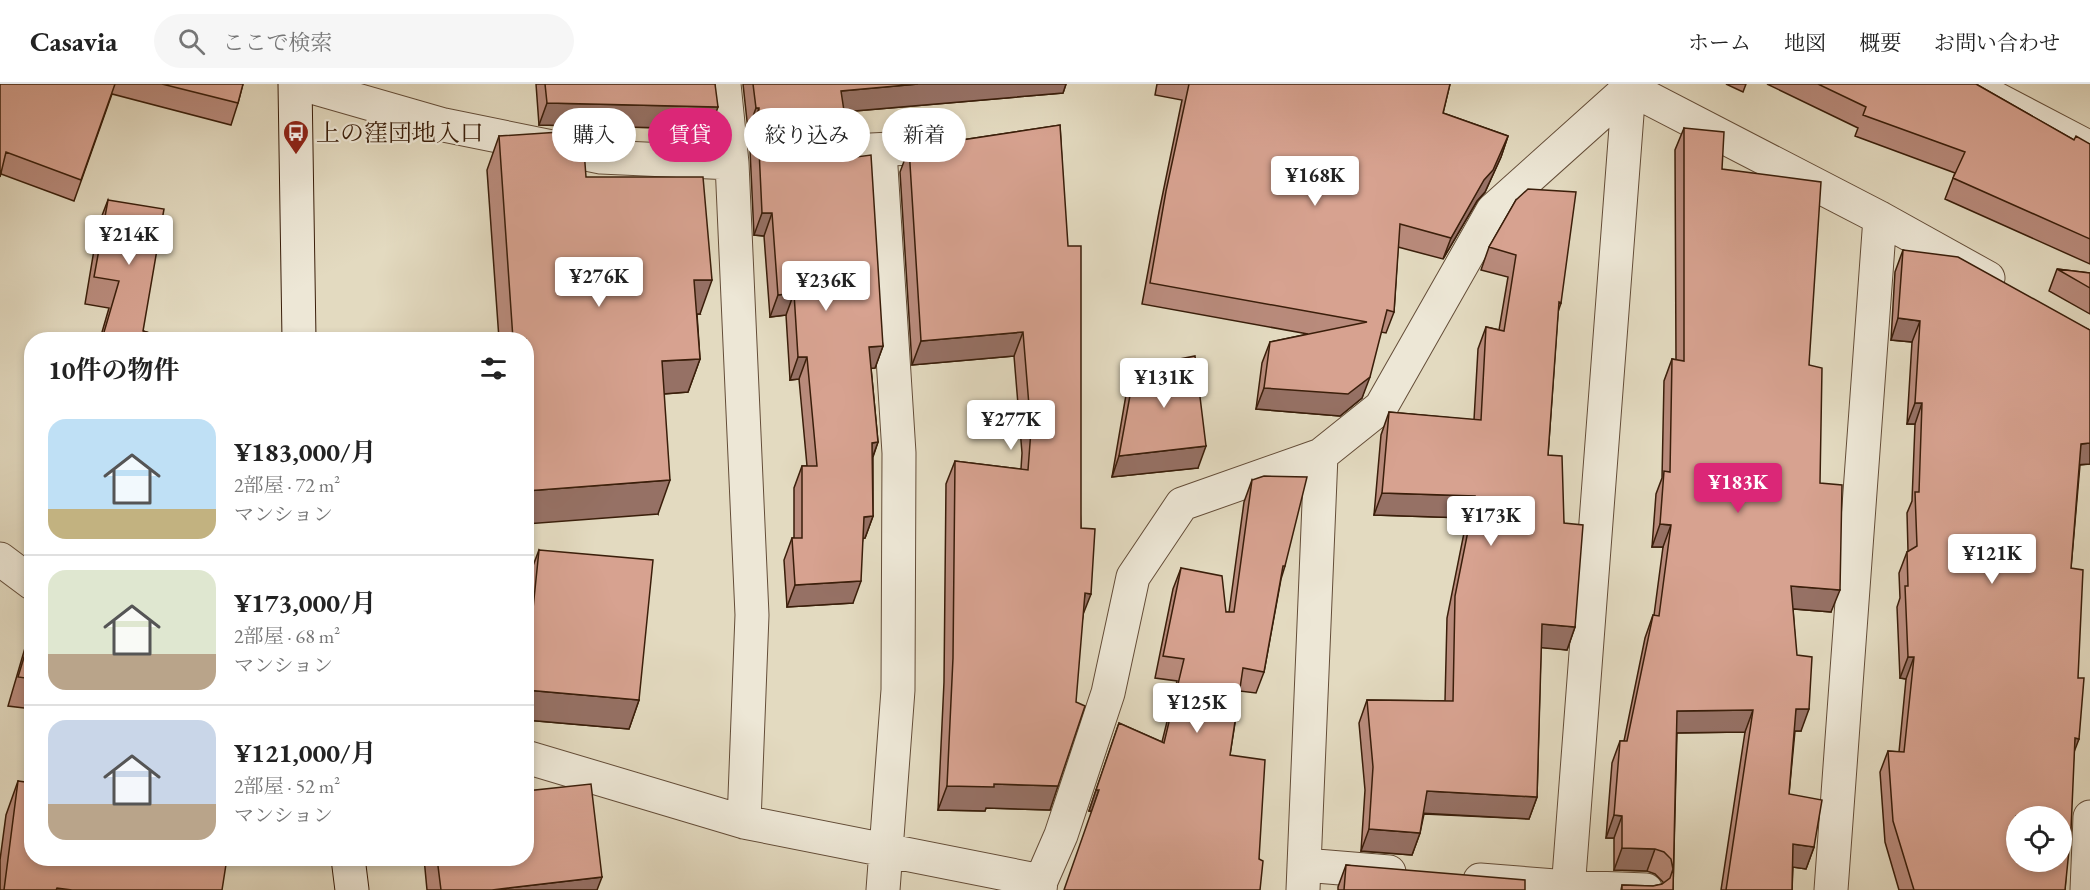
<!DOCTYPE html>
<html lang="ja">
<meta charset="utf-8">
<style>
body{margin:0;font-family:"EB Garamond","Noto Serif JP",serif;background:#f6f6f6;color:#222;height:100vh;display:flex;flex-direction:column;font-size:22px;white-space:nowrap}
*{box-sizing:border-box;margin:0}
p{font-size:20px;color:#767676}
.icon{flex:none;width:33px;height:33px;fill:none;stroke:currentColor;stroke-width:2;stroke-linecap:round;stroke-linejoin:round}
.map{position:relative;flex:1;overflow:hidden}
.side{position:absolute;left:24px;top:248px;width:510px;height:534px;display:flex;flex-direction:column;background:#fff;border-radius:24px;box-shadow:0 3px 9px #0003}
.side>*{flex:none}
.guide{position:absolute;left:552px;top:24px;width:570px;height:54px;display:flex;gap:12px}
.tools{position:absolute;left:2006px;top:722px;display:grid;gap:12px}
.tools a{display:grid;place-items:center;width:66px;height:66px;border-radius:50%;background:#fff;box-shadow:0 3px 9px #0003;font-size:30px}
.price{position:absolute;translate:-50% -51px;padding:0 14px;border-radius:6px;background:#fff;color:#222;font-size:20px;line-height:39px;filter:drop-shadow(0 2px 3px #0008)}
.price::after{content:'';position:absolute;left:50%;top:36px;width:18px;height:14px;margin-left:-9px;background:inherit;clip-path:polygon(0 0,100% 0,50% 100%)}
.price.selected{background:#db2777;color:#fff}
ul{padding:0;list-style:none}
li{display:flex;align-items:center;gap:18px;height:150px;padding:0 24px}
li+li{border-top:2px solid #e0e0e0}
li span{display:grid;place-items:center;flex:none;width:168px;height:120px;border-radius:18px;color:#555}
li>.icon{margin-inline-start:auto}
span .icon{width:72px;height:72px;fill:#fffc;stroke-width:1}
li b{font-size:26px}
h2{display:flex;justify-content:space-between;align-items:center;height:72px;padding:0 24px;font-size:26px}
.pill{padding:0 21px;border-radius:27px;background:#fff;box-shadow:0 3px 9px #0003;font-size:21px;line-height:54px}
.pill.selected{background:#db2777;color:#fff}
header{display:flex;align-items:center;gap:36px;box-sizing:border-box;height:84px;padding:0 30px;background:#fff;border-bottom:2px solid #e0e0e0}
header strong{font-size:28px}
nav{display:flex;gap:33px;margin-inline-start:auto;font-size:21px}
.search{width:420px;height:54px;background:#f6f6f6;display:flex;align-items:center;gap:15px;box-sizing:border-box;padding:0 21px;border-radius:33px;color:#767676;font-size:22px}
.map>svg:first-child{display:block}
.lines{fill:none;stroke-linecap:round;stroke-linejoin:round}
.street-casing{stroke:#644d38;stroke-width:35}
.secondary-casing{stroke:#3a1e0a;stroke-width:35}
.street{stroke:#ede7d6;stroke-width:33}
.secondary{stroke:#ede7d6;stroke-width:33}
.wall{fill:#b98b7c;stroke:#3a1e0a;stroke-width:1.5}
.shaded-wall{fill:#967165;stroke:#3a1e0a;stroke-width:1.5}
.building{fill:#d7a290;stroke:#3a1e0a;stroke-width:1.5;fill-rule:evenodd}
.labels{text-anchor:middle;stroke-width:4.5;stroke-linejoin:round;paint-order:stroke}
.poi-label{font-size:24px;fill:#3a1e0a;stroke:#ede7d6;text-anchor:start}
</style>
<header>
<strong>Casavia</strong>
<div class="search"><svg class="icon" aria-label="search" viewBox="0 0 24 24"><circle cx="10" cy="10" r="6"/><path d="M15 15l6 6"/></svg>ここで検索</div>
<nav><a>ホーム</a><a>地図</a><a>概要</a><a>お問い合わせ</a></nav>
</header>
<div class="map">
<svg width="2090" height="806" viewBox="0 0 2090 806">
<rect width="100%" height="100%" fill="#e3dac0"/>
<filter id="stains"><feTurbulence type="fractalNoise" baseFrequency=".00333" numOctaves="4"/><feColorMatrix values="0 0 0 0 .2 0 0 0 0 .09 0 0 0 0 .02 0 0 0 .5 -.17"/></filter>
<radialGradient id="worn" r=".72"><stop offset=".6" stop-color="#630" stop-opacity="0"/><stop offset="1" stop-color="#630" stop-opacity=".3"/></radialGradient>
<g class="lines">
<defs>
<path id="street" d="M301,0L444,41L601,73L732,79
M724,0L732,79L752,531L744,738
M1968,0L2090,64
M880,67L899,369L898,606L883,806
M831,68L931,63
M0,475L32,499
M526,673L744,738L1041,797
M1304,781L1389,788
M1480,796L1568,803L1646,806
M1040,806L1041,797L1061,751L1108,609L1133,493L1182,420L1321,371L1381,323L1493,126L1629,4L1630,0
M1303,806L1321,371
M1568,806L1629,4L1880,134L1988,194
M1831,806L1880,134
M2087,806L2090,733"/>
<path id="secondary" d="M295,0L299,255
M348,774L352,806"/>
</defs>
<!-- street casing -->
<use href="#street" class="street-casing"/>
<!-- secondary casing -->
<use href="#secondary" class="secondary-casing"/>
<!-- street -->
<use href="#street" class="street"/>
<!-- secondary -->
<use href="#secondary" class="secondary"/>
</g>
<!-- wall -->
<path class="wall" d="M0,0H243L238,19L231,41L112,10L74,117L1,90Z
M536,0H715L710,45L539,41Z
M743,0H1066L1063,9L843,28L836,49L822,52L823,56L830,62L849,74L883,262L875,284H871L878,358L873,373V432L865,454H863L853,519L787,523L784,476L792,454H794V404L802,382H807L799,295L790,296L786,231L770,233L764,152L754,151L750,66L751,46H748Z
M1157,0H1450L1443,29L1508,52L1501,73L1485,108L1477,117L1443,175L1398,163L1394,228L1386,249L1381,248L1362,314L1340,332L1256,325L1262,279L1270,258L1308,250L1142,220L1159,128L1182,16L1155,11Z
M1726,0H1746L1743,8Z
M1767,0H1976L2074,56L2090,60V180L1945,115L1955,89L1855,52L1858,44Z
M1060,41L1081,444L1083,532L1050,726L986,724L985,727L938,726L944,598L946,400L955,377L1021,385L1022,369L1014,272L912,281L900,88L909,64Z
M1684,44L1722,85L1809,281L1831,528L1793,525L1801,647H1795L1789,710L1814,763L1806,785L1793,783L1792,806H1721L1745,648L1677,649L1673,806H1621L1622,801L1653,802L1663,800V798L1655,790L1647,787L1614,786V754H1606L1612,679L1620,657H1624L1645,554L1653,531H1654L1663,463H1652L1656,410L1662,394L1664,297L1672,275L1676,276L1675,66Z
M499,52L586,93L700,230H697L700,275L688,308L664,310L658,430L526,255H499L487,86Z
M108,116L143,247L169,255H100L109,224L85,220L98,142Z
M1516,116L1561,219L1558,228L1548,371L1564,439L1575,543L1567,566L1541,563L1537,713L1529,735L1424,730L1420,749L1412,771L1361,767L1365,706L1359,639L1367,616L1445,617L1447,534L1467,434L1374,431L1381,351L1389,328L1474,336L1478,265L1486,243L1499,246L1508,193L1481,186L1489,163Z
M1903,166L2090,246V380L2080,381L2071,484L2074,668L2065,806H1899L1885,758L1880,688L1888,667L1899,668L1906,595L1900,594L1897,523L1900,514L1899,489L1907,468L1908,467L1907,429L1912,417L1915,340H1907L1912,258L1891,256L1895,188Z
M2057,185L2090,189V230L2049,207Z
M1135,284L1198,384L1112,393L1127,305Z
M1252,396L1285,482L1281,495L1264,588L1256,609L1240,607L1230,671L1259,775L1089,727L1119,639L1162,658L1177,597L1155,594L1173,505L1181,484L1226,528H1229L1244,418Z
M539,466L639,616L629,645L526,636V512L528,495Z
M32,540V625L8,622Z
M18,697L222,806H0V776L6,731Z
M424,774H526L597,806H427Z
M1346,781L1525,806H1338V803Z"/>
<!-- shaded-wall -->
<path class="shaded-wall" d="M918,0H1066L1063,9L843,28L836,49L821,52L814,60L822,38L841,7Z
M547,19L718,23L710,45L539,41Z
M756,24H759L751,46H748Z
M1508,52L1501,73L1485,108L1477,117L1443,175L1451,154Z
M762,129H772L764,152L754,151Z
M694,196H712L700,230H682Z
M794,209L786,231L770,233L778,211Z
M1898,234L1920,237L1912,258L1891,256Z
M1023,248L1014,272L912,281L921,257Z
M883,262L875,284L861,285L869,263Z
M798,273H807L799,295L790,296Z
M700,275L688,308L650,311L662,277Z
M1370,293L1362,314L1340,332L1256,325L1264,304Z
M1915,319H1922L1915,340H1907Z
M878,358L870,380L872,359Z
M2090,359V380L2074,381L2081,360Z
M1206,362L1198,384L1112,393L1119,372Z
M670,396L658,430L526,440V407Z
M1382,409L1475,412L1467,434L1374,431Z
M873,432L865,454L856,455L864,433Z
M1660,440L1671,441L1663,463H1652Z
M861,497L853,519L787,523L795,501Z
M1791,502L1840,506L1831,528L1783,524Z
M1085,509L1091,510L1082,533Z
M1542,540L1575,543L1567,566L1534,563Z
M1908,573H1914L1906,595L1900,594Z
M526,606L639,616L629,645L526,636Z
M1796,625H1809L1801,647H1788Z
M1753,626L1745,648L1669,649L1677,627Z
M2075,654L2079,655L2071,676Z
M994,700L1058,702L1050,726L986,724L985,727L938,726L947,702Z
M1096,706H1099L1092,727H1089Z
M1427,707L1537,713L1529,735L1419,729Z
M1614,731L1622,732L1614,754H1606Z
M1369,745L1420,749L1412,771L1361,767Z
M1793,760L1814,763L1806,785L1785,782Z
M1622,764L1655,765L1647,787L1614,786Z
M602,793L597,806H492Z"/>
<!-- building -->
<path class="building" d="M0,0H115L81,96L6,68L0,93Z
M162,0H243L238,19Z
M545,0H715L718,23L547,19Z
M753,0H918L841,7L844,27L829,30L822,38L820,46L823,56L830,62L848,64L849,74L871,71L883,262L869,263L878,358L872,359L873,432L864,433L861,497L795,501L792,454H802V382H817L807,273H798L794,209L778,211L772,129H762L758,44L759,24H756Z
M1189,0H1450L1443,29L1508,52L1493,86L1484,96L1451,154L1400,140L1394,228L1387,226L1370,293L1348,310L1264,304L1270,258L1367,238L1150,199L1166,107Z
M1818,0H1976L2074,56L2076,52L2090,60V155L1953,94L1965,68L1863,31L1866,23Z
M1060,41L1068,162H1081V444L1095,445L1091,510L1085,509L1076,618L1085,622L1058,702L994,700V703L947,702L953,574L955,377L1028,386L1031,346L1023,248L921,257L909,64Z
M1684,44L1724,48L1722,85L1821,98L1809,281L1822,284L1820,399L1842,401L1840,506L1791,502L1797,571L1812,573L1809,625H1796L1789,710L1822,716L1814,763L1793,760L1792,806H1726L1753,626L1677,627L1673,806H1622V801L1653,802L1662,800L1670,794L1673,785L1671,775L1664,768L1655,765L1622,764V732L1614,731L1620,657H1627L1653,531L1659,532L1671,441L1660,440L1664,387L1670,388L1672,275L1684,277Z
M560,48L583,52L586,93H703L712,196H694L700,275L662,277L670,396L526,407V255H513L499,52Z
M1528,105L1576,108L1561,219L1559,218L1548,371L1562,372L1564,439L1583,441L1575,543L1542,540L1537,713L1427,707L1420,749L1369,745L1373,683L1367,616L1453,617L1455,512L1475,412L1382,409L1389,328L1481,336L1486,243L1504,247L1516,171L1489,163L1516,116Z
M108,116L164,125L143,247L169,255H102L119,197L94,193Z
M1903,166L1958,173L2090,246V359L2081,360L2071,484L2083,486L2078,594H2084L2079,655L2075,654L2071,746L2065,806H1914L1893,737L1888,667L1904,668L1914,573H1908L1905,502H1908L1907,468L1917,462L1915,408H1919L1922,319H1915L1920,237L1898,234ZM2016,732H2061V777H2016Z
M2057,185L2090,189V204Z
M1195,272L1206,362L1119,372L1135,284Z
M1264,392L1307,393L1285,482H1283L1264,588L1243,584L1230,671L1265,676L1259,775L1263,777L1260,806H1064L1099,706H1096L1119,639L1164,659L1184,575L1163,572L1181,484L1222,492L1226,528H1234L1252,396Z
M539,466L653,476L639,616L526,606V593Z
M32,547V595L18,593Z
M18,697L32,699V774H227L222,806H72L57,804L56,806H4Z
M591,700L602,793L492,806H441L437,774H526V707Z
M1346,781L1525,796V806H1344Z"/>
<!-- icons -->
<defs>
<symbol id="bus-pin" viewBox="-11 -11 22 30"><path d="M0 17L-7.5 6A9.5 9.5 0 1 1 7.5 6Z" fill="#8f2418" stroke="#ede7d6"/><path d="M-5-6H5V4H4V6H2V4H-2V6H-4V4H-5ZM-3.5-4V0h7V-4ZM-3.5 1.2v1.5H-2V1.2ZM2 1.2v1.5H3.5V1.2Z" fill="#fff"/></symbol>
</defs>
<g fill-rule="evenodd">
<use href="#bus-pin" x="281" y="34" width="30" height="40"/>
</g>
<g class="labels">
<!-- poi labels -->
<g class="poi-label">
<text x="316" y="57">上の窪団地入口</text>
</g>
</g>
<rect width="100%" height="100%" filter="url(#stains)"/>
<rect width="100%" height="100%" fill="url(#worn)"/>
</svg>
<div class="tools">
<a><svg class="icon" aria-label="locate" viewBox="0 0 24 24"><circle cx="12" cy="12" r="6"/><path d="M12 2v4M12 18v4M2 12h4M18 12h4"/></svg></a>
</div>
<b class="price" style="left:1315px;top:123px">¥168K</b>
<b class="price" style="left:129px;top:182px">¥214K</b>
<b class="price" style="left:599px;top:224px">¥276K</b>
<b class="price" style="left:826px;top:228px">¥236K</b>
<b class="price" style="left:1164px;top:325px">¥131K</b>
<b class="price" style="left:1011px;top:367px">¥277K</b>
<b class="price selected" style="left:1738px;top:430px">¥183K</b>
<b class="price" style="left:1491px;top:463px">¥173K</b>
<b class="price" style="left:1992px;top:501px">¥121K</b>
<b class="price" style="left:1197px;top:650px">¥125K</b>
<div class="guide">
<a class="pill">購入</a>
<a class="pill selected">賃貸</a>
<a class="pill">絞り込み</a>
<a class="pill">新着</a>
</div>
<section class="side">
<h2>10件の物件<svg class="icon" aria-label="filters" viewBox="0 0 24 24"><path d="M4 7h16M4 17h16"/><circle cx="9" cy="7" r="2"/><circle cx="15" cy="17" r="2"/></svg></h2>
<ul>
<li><span style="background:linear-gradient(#bfe0f5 75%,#c2b280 0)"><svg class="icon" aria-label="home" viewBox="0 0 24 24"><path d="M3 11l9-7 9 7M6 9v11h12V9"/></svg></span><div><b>¥183,000/月</b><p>2部屋 · 72 m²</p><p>マンション</p></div></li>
<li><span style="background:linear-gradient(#dfe7d0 70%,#b9a48a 0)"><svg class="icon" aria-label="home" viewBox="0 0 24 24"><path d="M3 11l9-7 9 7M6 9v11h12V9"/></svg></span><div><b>¥173,000/月</b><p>2部屋 · 68 m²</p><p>マンション</p></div></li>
<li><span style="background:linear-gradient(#c9d6e8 70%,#b9a48a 0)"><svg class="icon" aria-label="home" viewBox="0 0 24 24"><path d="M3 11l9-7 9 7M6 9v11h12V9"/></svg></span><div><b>¥121,000/月</b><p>2部屋 · 52 m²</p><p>マンション</p></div></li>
</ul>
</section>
</div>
